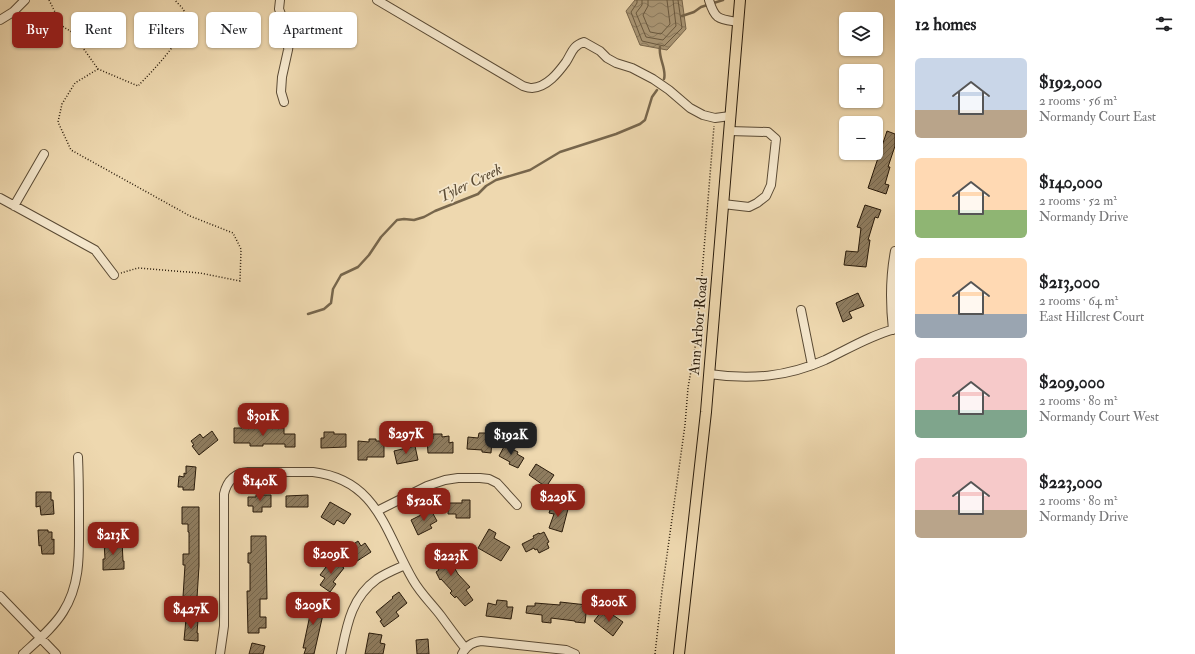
<!DOCTYPE html>
<meta charset="utf-8">
<style>
body{margin:0;font-family:"IM FELL Double Pica",serif;background:#f6f6f6;color:#202124;height:100vh;display:flex;flex-direction:column;font-size:15px;white-space:nowrap}
*{box-sizing:border-box;margin:0}
p{font-size:13px;color:#757577}
.icon{flex:none;width:22px;height:22px;fill:none;stroke:currentColor;stroke-width:2;stroke-linecap:round;stroke-linejoin:round}
.map{position:relative;flex:1;overflow:hidden}
.panel{display:flex;flex-direction:column;background:#fff;width:300px}
.panel>*{flex:none}
.top-card{position:absolute;left:12px;top:12px;width:380px;height:36px;display:flex;gap:8px}
.tools{position:absolute;left:839px;top:12px;display:grid;gap:8px}
.tools a{display:grid;place-items:center;width:44px;height:44px;border-radius:6px;background:#fff;box-shadow:0 1px 3px #0004;font-size:20px}
.price{position:absolute;translate:-50% -34px;padding:0 9px;border-radius:8px;background:#8f2418;color:#fff;font-size:13px;line-height:26px;filter:drop-shadow(0 1px 2px #0008)}
.price::after{content:'';position:absolute;left:50%;top:24px;width:12px;height:9px;margin-left:-6px;background:inherit;clip-path:polygon(0 0,100% 0,50% 100%)}
.price.selected{background:#222;color:#fff}
ul{padding:0;list-style:none}
li{display:flex;align-items:center;gap:12px;height:100px;padding:0 20px}
li span{display:grid;place-items:center;flex:none;width:112px;height:80px;border-radius:6px;color:#555}
li>.icon{margin-inline-start:auto}
span .icon{width:48px;height:48px;fill:#fffc;stroke-width:1}
li b{font-size:17px}
h2{display:flex;justify-content:space-between;align-items:center;height:48px;padding:0 20px;font-size:17px}
.chip{padding:0 14px;border-radius:6px;background:#fff;box-shadow:0 1px 3px #0004;font-size:14px;line-height:36px}
.chip.selected{background:#8f2418;color:#fff}
main{display:flex;flex:1;min-height:0}
.map>svg:first-child{display:block}
.water{fill:url(#water-waves);stroke:#77664c}
.lines{fill:none;stroke-linecap:round;stroke-linejoin:round}
.shore{stroke:#6a5a41;stroke-width:1}
.stream{stroke:#77664c;stroke-width:2.5}
.building{fill:url(#building-hatch);stroke:#291b0b}
.minor-casing{stroke:#5a4a34;stroke-width:10}
.major-casing{stroke:#291b0b;stroke-width:12}
.path{stroke:#291b0b;stroke-width:1.5;stroke-dasharray:1 2;stroke-linecap:butt}
.minor{stroke:#f4e6cb;stroke-width:8}
.major{stroke:#eed8af;stroke-width:10}
.labels{text-anchor:middle;stroke-width:3.5;stroke-linejoin:round;paint-order:stroke}
.street-label{font-size:15px;fill:#291b0b;stroke:#f4e6cb}
.water-label{font-size:16px;font-style:italic;fill:#5d4d36;stroke:#f4e6cb}
</style>
<main>
<div class="map">
<svg width="895" height="654" viewBox="0 0 895 654">
<defs>
<pattern id="water-waves" width="16" height="10" patternUnits="userSpaceOnUse"><rect width="16" height="10" fill="#ab9877"/><path d="M0 5q4-4 8 0t8 0" fill="none" stroke="#8b7b60"/></pattern>
<pattern id="building-hatch" width="6" height="6" patternUnits="userSpaceOnUse"><rect width="6" height="6" fill="#8f7d60"/><path d="M-1 1l2-2M0 6l6-6M5 7l2-2" fill="none" stroke="#75664d"/></pattern>
</defs>
<rect width="100%" height="100%" fill="#eed8af"/>
<filter id="stains"><feTurbulence type="fractalNoise" baseFrequency=".005" numOctaves="4"/><feColorMatrix values="0 0 0 0 .2 0 0 0 0 .09 0 0 0 0 .02 0 0 0 .5 -.17"/></filter>
<radialGradient id="worn" r=".72"><stop offset=".6" stop-color="#630" stop-opacity="0"/><stop offset="1" stop-color="#630" stop-opacity=".3"/></radialGradient>
<!-- water -->
<path class="water" d="M635,0H682L686,29L667,50L640,45L626,11Z"/>
<g class="lines">
<!-- shore -->
<path class="shore" d="M637,0V3L631,12L642,41L664,46L682,28L678,0
M642,0V5L636,13L646,37L663,40L676,26L673,0
M648,0V6L643,15L650,32L661,34L670,24L667,0"/>
<!-- stream -->
<path class="stream" d="M682,16L694,12L701,7L723,0
M660,47C658,58 667,69 664,79
M308,314L324,309L331,303L333,289L341,275L358,267L369,255L381,237L397,220L404,219L414,220L424,217L435,211L478,194L486,186L496,180L530,170L560,152L616,134L640,124L645,120L652,97L657,90"/>
</g>
<!-- building -->
<path class="building" d="M887,131L895,134V146L888,167H890L885,184L889,185L886,194L868,188Z
M865,205L881,210L878,218L875,217L868,240H870L866,267L844,265L846,251L858,252L861,228L857,227Z
M858,293L864,306L849,312L852,318L843,322L836,303Z
M242,425H249V428H284V434H295V447H285V444H263V446H250V443H234V428H242Z
M212,431L218,440L199,455L192,446L194,445L191,441L200,434L203,438Z
M324,432H334V434H346V447L321,448V438H324Z
M479,433H491L490,440H492L491,453L482,452V450L467,449L468,437L478,438Z
M433,434H442V437L449,436V443L453,442V453H428L427,439H433Z
M369,439H376V441H384V457H367V460H358V441L369,442Z
M506,443L513,447L512,449L518,452L517,454L524,458L518,468L509,464L510,462L499,456Z
M415,446L418,460L397,464L394,451Z
M536,464L554,475L546,487L529,475Z
M186,466L196,467L194,490H183V487H178L179,476L184,477V473L186,474Z
M36,492H51V500H53L54,514L41,515L40,506L36,507Z
M256,495H271V507H262V512H253V506H248V497H256Z
M308,495V507H286V496Z
M462,500H470V518H456V514H448V503H462Z
M330,502L351,514L344,524L337,520L334,525L321,517Z
M552,504L568,509L562,532L549,528L554,514L549,513Z
M182,507H199V566L197,598L183,597L185,565H183V554H189V532H188V524H182Z
M431,510L437,521L430,525L432,528L418,535L411,520Z
M489,529L496,533L494,538L510,547L501,561L478,548Z
M38,530H48V532H52V540L54,539V554H42L41,545L39,546Z
M544,532L549,542L547,543L549,548L539,553L537,549L535,550L534,548L526,552L522,544L534,538L533,536L539,533L540,534Z
M251,536H266L267,599H260V617H266V628H259V633H248L247,591H250V563H248V553H251Z
M122,540L123,561H124V569L103,570V559H105L104,541Z
M358,541L361,546L365,543L371,552L351,565L345,555L352,551L349,547Z
M443,548L458,574L470,587L466,590L473,600L465,606L456,596L455,598L450,593L452,591L441,579L440,580L436,572L439,570L430,555Z
M332,559L344,568L333,582L336,584L330,592L320,585L325,578L320,575Z
M399,592L407,603L396,612L399,616L384,627L380,621L382,620L376,612L393,598L392,597Z
M314,600L324,602L322,610H324L314,654H304L306,648H303L310,615L306,614L308,604L313,605Z
M497,600L507,601V607H513L511,619L486,616L488,603L496,605Z
M560,602L587,605L585,623L575,622V621L551,618V623L542,622V615L526,613L527,606H535V603L560,605Z
M601,612L607,617L610,613L623,622L613,636L594,621Z
M186,619L198,620L197,633H198V641L184,640Z
M369,633L382,635L380,643L385,644L383,654H365Z
M428,639L429,654H417L416,640Z
M252,643L265,646L263,654H249Z"/>
<g class="lines">
<defs>
<path id="minor" d="M280,0L279,9L286,27L290,35L288,50L282,77L281,92L284,102
M377,0L523,86C526,87 529,88 532,88C547,87 558,73 566,62C572,53 572,46 584,42L600,51L607,58L616,63L632,68L653,79L669,90L690,108L703,115L715,118L730,116
M709,0C715,20 719,19 738,22
M0,20L13,12L25,0
M0,198L95,250L114,275
M723,204L749,207L757,203L766,196L771,185L776,139L768,132L729,131
M14,206L44,154
M801,310L812,365
M893,330C890,303 890,277 895,251
M709,374C750,380 787,377 825,360C848,349 871,335 895,329
M377,511L427,486L445,480L458,478H480L489,479L497,483L517,505
M0,596L56,654
M23,654C37,641 53,628 63,612C81,584 79,553 79,521C79,500 79,479 78,457
M220,654L224,626V494C227,481 235,473 248,472H313C378,480 385,532 413,580C421,594 432,604 441,616C449,627 457,638 465,648
M341,654C347,625 351,598 377,579C386,573 396,569 405,565
M462,654C466,646 472,642 481,641L566,650L575,654"/>
<path id="major" d="M679,654L706,412L740,0"/>
</defs>
<!-- minor casing -->
<use href="#minor" class="minor-casing"/>
<!-- major casing -->
<use href="#major" class="major-casing"/>
<!-- path -->
<path class="path" d="M49,0L62,26L80,37L83,48L98,69L138,86C151,72 196,29 183,9C181,6 177,3 175,0
M98,69L75,83L62,104L58,122L71,150L190,216L233,233L241,249L240,281L200,273L138,268L121,273
M655,654L662,591L685,425L688,388L697,336L714,126"/>
<!-- minor -->
<use href="#minor" class="minor"/>
<!-- major -->
<use href="#major" class="major"/>
</g>
<g class="labels">
<!-- street labels -->
<g class="street-label">
<text transform="translate(698 326) rotate(-85)" y="5">Ann Arbor Road</text>
</g>
<!-- water labels -->
<g class="water-label">
<text transform="translate(470 182) rotate(-26)" y="6">Tyler Creek</text>
</g>
</g>
<rect width="100%" height="100%" filter="url(#stains)"/>
<rect width="100%" height="100%" fill="url(#worn)"/>
</svg>
<div class="tools">
<a><svg class="icon" aria-label="layers" viewBox="0 0 24 24"><path d="M12 4l9 5-9 5-9-5zM3 14l9 5 9-5"/></svg></a>
<a>+</a>
<a>−</a>
</div>
<b class="price" style="left:263px;top:437px">$301K</b>
<b class="price" style="left:406px;top:455px">$297K</b>
<b class="price selected" style="left:511px;top:456px">$192K</b>
<b class="price" style="left:260px;top:502px">$140K</b>
<b class="price" style="left:558px;top:518px">$229K</b>
<b class="price" style="left:424px;top:522px">$520K</b>
<b class="price" style="left:113px;top:556px">$213K</b>
<b class="price" style="left:331px;top:575px">$209K</b>
<b class="price" style="left:451px;top:577px">$223K</b>
<b class="price" style="left:609px;top:623px">$200K</b>
<b class="price" style="left:313px;top:626px">$209K</b>
<b class="price" style="left:191px;top:630px">$427K</b>
<div class="top-card">
<a class="chip selected">Buy</a>
<a class="chip">Rent</a>
<a class="chip">Filters</a>
<a class="chip">New</a>
<a class="chip">Apartment</a>
</div>
</div>
<section class="panel">
<h2>12 homes<svg class="icon" aria-label="filters" viewBox="0 0 24 24"><path d="M4 7h16M4 17h16"/><circle cx="9" cy="7" r="2"/><circle cx="15" cy="17" r="2"/></svg></h2>
<ul>
<li><span style="background:linear-gradient(#c9d6e8 65%,#b9a48a 0)"><svg class="icon" aria-label="home" viewBox="0 0 24 24"><path d="M3 11l9-7 9 7M6 9v11h12V9"/></svg></span><div><b>$192,000</b><p>2 rooms · 56 m²</p><p>Normandy Court East</p></div></li>
<li><span style="background:linear-gradient(#ffd9b3 65%,#8fb573 0)"><svg class="icon" aria-label="home" viewBox="0 0 24 24"><path d="M3 11l9-7 9 7M6 9v11h12V9"/></svg></span><div><b>$140,000</b><p>2 rooms · 52 m²</p><p>Normandy Drive</p></div></li>
<li><span style="background:linear-gradient(#ffd9b3 70%,#9aa5b1 0)"><svg class="icon" aria-label="home" viewBox="0 0 24 24"><path d="M3 11l9-7 9 7M6 9v11h12V9"/></svg></span><div><b>$213,000</b><p>2 rooms · 64 m²</p><p>East Hillcrest Court</p></div></li>
<li><span style="background:linear-gradient(#f6c9c9 65%,#7fa58c 0)"><svg class="icon" aria-label="home" viewBox="0 0 24 24"><path d="M3 11l9-7 9 7M6 9v11h12V9"/></svg></span><div><b>$209,000</b><p>2 rooms · 80 m²</p><p>Normandy Court West</p></div></li>
<li><span style="background:linear-gradient(#f6c9c9 65%,#b9a48a 0)"><svg class="icon" aria-label="home" viewBox="0 0 24 24"><path d="M3 11l9-7 9 7M6 9v11h12V9"/></svg></span><div><b>$223,000</b><p>2 rooms · 80 m²</p><p>Normandy Drive</p></div></li>
</ul>
</section>
</main>
